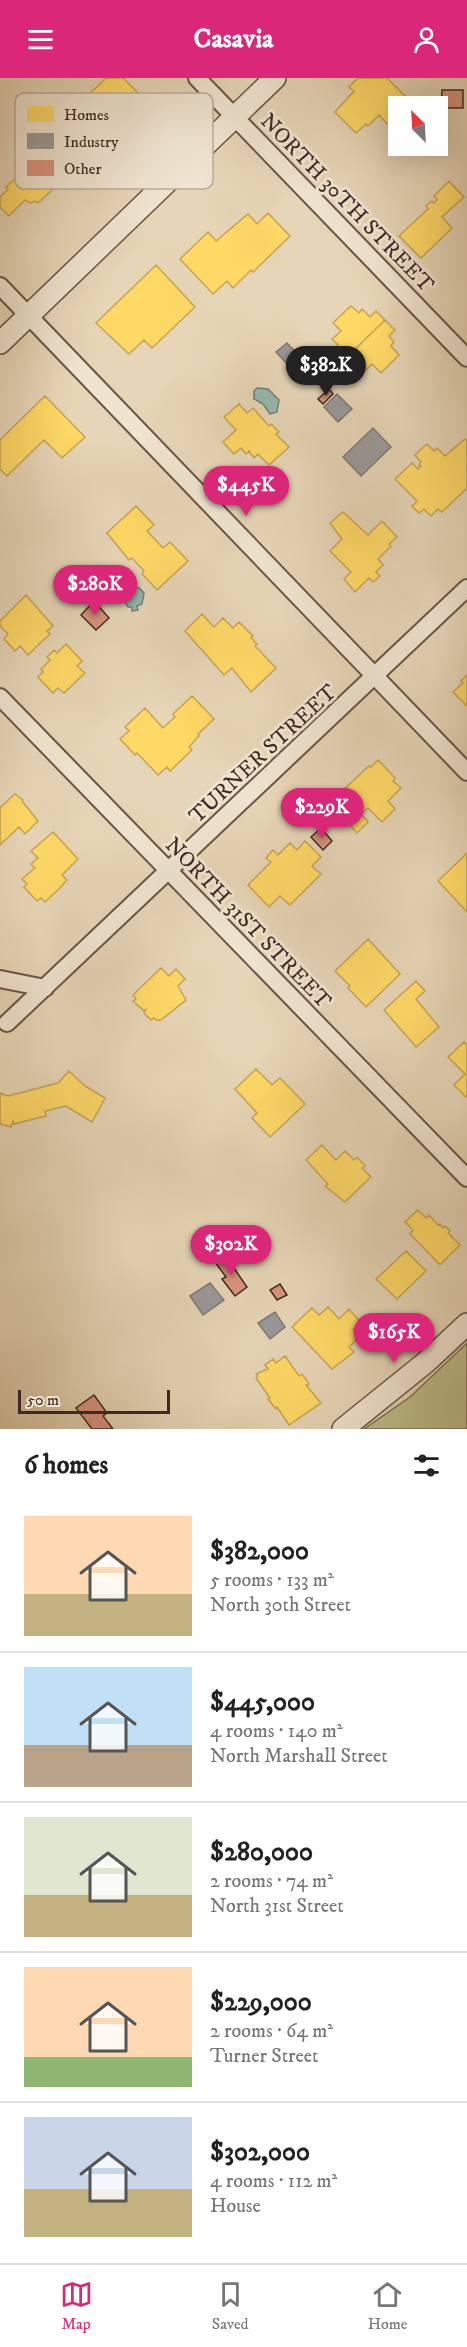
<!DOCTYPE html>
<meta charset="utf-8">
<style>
body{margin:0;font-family:"IM FELL DW Pica",serif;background:#f6f6f6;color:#222;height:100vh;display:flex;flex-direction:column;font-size:22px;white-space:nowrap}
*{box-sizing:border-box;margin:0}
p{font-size:20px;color:#767676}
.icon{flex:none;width:33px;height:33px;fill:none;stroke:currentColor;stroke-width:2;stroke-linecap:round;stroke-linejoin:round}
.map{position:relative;height:1351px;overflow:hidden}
.side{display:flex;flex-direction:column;background:#fff;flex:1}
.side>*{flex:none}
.needle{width:39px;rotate:336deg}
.tools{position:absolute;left:388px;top:18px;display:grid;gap:12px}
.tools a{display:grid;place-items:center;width:60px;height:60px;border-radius:0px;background:#fff;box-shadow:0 6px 24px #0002;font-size:30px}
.scale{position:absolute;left:18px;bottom:15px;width:152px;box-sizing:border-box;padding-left:6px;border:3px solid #3e2a23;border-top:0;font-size:16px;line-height:21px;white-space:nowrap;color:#3e2a23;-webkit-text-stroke:4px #efe4d0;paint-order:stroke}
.price{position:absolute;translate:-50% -51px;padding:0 14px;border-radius:21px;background:#db2777;color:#fff;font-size:20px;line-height:39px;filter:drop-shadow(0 2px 3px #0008)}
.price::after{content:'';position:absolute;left:50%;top:36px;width:18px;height:14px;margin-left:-9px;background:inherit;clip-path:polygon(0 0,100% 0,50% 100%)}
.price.selected{background:#222;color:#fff}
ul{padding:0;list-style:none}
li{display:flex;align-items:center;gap:18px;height:150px;padding:0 24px}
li+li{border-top:2px solid #e0e0e0}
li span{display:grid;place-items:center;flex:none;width:168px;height:120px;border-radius:0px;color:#555}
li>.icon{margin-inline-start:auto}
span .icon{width:72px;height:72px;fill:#fffc;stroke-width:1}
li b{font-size:26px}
h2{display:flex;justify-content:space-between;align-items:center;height:72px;padding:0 24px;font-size:26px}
header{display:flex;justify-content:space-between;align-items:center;height:78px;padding:0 24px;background:#db2777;color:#fff;font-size:27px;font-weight:800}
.tabs{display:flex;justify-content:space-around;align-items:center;height:84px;border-top:2px solid #e0e0e0;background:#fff;font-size:16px;color:#767676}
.tabs a{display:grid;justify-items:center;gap:3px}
.tabs .selected{color:#db2777}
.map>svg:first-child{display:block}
.green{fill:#bbbc89;stroke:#7c7356;stroke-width:1.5}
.water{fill:#96b8af;stroke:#737f77;stroke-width:1.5}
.homes{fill:#ffd966;stroke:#c5a452;stroke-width:1.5}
.industry{fill:#999;stroke:#7e7876;stroke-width:1.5}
.building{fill:#d9937d;stroke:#3e2a23;stroke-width:1.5}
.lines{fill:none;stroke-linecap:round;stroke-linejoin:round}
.minor-casing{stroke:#685548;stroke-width:20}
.tertiary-casing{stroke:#685548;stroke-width:24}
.minor{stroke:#efe4d0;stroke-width:16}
.tertiary{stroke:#efe4d0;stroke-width:21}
.labels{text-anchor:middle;stroke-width:6;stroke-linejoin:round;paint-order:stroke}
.street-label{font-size:22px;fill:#3e2a23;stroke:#efe4d0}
.key{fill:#efe4d0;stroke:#baac9c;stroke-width:1.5}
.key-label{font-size:16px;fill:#3e2a23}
</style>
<header><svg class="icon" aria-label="menu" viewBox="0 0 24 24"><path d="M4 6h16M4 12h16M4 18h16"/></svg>Casavia<svg class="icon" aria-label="person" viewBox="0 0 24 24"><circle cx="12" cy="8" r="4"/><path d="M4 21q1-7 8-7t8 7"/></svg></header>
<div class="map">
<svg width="467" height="1351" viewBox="0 0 467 1351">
<rect width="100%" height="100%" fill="#e6d5b6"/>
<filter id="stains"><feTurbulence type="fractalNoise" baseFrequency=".00333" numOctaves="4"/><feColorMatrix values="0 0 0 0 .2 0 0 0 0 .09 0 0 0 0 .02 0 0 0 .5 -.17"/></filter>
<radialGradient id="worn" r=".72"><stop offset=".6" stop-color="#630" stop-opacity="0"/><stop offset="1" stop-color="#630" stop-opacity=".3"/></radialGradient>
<!-- green -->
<path class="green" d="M467,1265V1351H364L410,1319Z"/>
<!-- water -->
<path class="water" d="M257,310L268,311L279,322L277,334L270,336L263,326L254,321V313Z
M120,498L132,509L139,510L144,515L142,526L137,528L138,532L132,533V529H128C123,519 114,514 110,505Z"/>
<!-- homes -->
<path class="homes" d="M106,0H123L140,17L105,50L111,56L96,71L59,33L75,18L81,24Z
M358,0H387L415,28H399V41L394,40L387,46L379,37L368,48L366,46L356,55L335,34L354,13L349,9Z
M40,81L54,95L48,102L55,109L38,125L35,123L30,125L25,122L9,138L0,129V119L8,111L6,109L19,97L21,99Z
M449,103L464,119L442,139L452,150L421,180L399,158L428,131L426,128L432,123L434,125L437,122L434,118Z
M268,135L290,158L253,194L251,192L233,210L227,203L213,216L180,181L208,154L216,163L248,136L257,146Z
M156,187L195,229L152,270L144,262L129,276L96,245Z
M351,228L359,235L362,231L370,239L376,233L385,242L341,285L330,274L338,267L332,261L341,253L333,245Z
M385,242L395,252L389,258L394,264L391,268L399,277L381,295L372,286L364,294L358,287L351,295L341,285Z
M45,318L85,359L62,380L44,362L7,398L0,391V362Z
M239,326L247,335L253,330L269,348L271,346L279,354L276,356L289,369L269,387L258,376L254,380L249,373L246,376L241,370L234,376L223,364L236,352L224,339Z
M465,361L467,363V410L442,434L438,431L431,438L424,431L419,435L412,428L417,423L395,401L412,385L418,391L421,388L419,387L421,384L415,377L427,366L434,373L437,370L445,378Z
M136,428L154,447L147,453L163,470L170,464L188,483L157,512L142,496L144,493L132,480L129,482L107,455Z
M343,434L368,457L382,443L397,459L389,466L391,468L378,481L383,487L376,494L380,498L373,504L369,500L355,514L344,501L351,494L330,473L342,461L330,445Z
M26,517L53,548L47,553L50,556L28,577L20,568L15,573L4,561L8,556L0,548V543Z
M202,536L214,549L223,540L233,550L239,544L253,558L251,560L257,566L255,568L276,590L251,614L232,590L224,597L185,553Z
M66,566L82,583L77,588L85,595L64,615L58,610L53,615L38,599L43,594L41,591L50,582L47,579L54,572L57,575Z
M467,597V628L453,614L463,605L461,603Z
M192,618L214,641L198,656L199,658L189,669L192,672L170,693L167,689L158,697L137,675L135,677L120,661L129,653L125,649L145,630L163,650L175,639L173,636Z
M378,682L395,700L393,703L401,710L388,723L395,731L382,744L368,730L361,736L368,744L357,755L339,736L333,742L316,725L321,720L337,722L341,718L339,716L369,688L371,689Z
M15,716L23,722L22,723L38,743L25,756L19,749L0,767V730Z
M53,754L78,781L62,797L67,802L59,811L45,824L41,820L37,823L24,809L27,806L22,801L35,790L31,786L38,780L31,773Z
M305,763L321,779L312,788L321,796L290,827L280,818L269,829L248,807L271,784L266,780L273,772L278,777L290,765L297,772Z
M467,775V834L438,803Z
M368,861L400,896L366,929L348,910L350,908L335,893Z
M161,890L169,898L176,891L185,901L178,908L186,922L161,942H156L154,940L151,942L144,935L146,931L144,933L133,923L136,921L133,917Z
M416,903L425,913L416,921L439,949L416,969L384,932Z
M464,964L467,967V1020L454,1007L465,996L448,979Z
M256,991L272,1007L280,1000L305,1026L270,1059L252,1040L257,1035L235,1011Z
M69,993L85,1008L105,1020L92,1044L66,1028L45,1033L46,1038L14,1046L13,1043L11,1049L0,1046V1015L8,1018L58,1005Z
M322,1067L336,1082L345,1073L354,1082L357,1079L365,1088L362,1090L371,1099L345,1124L325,1108L328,1106L306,1082Z
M418,1132L426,1140L429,1137L438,1147L440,1146L443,1150L445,1148L450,1153L448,1155L460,1167L440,1187L410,1156L413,1152L405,1144Z
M406,1173L426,1193L397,1221L376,1201Z
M328,1229L339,1241L349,1231L361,1245L353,1252L359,1259L349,1269L354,1274L332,1291L292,1249L312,1230L319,1237Z
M285,1278L299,1298L302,1296L309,1306L306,1307L321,1325L289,1347L277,1329L275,1330L268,1321L270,1320L256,1300L258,1298L256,1296L268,1291L265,1287L273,1281L276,1285Z"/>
<!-- industry -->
<path class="industry" d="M287,265L301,280L290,289L276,274Z
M337,316L352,331L338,344L324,329Z
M373,350L391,369L361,398L343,379Z
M210,1205L224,1222L203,1237L190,1218Z
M275,1234L285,1249L270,1261L258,1245Z"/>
<!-- building -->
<path class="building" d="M442,12H463V30H441Z
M329,311L333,316L323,326L318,321Z
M94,523L109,540L96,552L81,537Z
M321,750L332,763L323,772L311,759Z
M225,1177L247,1209L235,1218L222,1201L226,1199L215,1184Z
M280,1206L287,1217L277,1222L270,1212Z
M94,1317L107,1335L103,1338L113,1351H92L76,1330Z"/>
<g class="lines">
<defs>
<path id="minor" d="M197,0L467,280
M0,208L467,694
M0,619L467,1100
M0,901L45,910
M7,945L467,510"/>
<path id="tertiary" d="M0,265L275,0
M343,1351L425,1285L467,1246"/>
</defs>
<!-- minor casing -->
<use href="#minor" class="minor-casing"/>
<!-- tertiary casing -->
<use href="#tertiary" class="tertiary-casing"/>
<!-- minor -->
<use href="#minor" class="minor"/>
<!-- tertiary -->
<use href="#tertiary" class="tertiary"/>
</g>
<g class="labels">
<!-- street labels -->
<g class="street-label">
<text transform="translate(348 124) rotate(46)" y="8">NORTH 30TH STREET</text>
<text transform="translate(262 675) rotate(-43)" y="8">TURNER STREET</text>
<text transform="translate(249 844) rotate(46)" y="8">NORTH 31ST STREET</text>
</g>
</g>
<!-- legend -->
<rect x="15" y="15" width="198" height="96" rx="9" class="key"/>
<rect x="27" y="28" width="27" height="16" fill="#ffd966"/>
<rect x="27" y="55" width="27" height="16" fill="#999"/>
<rect x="27" y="82" width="27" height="16" fill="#d9937d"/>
<g class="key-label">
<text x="64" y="42">Homes</text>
<text x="64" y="69">Industry</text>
<text x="64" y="96">Other</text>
</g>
<rect width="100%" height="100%" filter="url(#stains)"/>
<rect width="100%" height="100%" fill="url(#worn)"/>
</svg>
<div class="tools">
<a><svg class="needle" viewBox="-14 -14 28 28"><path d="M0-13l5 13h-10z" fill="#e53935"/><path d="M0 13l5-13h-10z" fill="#767676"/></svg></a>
</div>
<div class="scale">50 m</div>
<b class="price selected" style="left:326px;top:319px">$382K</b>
<b class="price" style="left:246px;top:439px">$445K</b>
<b class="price" style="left:95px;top:538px">$280K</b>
<b class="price" style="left:322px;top:761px">$229K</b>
<b class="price" style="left:231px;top:1198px">$302K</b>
<b class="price" style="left:394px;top:1286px">$165K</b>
</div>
<section class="side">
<h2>6 homes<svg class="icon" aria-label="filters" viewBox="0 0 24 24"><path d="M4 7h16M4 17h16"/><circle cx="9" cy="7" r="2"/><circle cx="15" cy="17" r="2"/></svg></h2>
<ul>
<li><span style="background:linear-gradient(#ffd9b3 65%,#c2b280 0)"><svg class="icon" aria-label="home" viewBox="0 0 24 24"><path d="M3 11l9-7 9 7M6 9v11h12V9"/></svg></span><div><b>$382,000</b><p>5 rooms · 133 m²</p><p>North 30th Street</p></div></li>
<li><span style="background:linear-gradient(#bfe0f5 65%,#b9a48a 0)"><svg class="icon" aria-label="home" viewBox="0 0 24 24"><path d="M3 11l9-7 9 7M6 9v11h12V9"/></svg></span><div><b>$445,000</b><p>4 rooms · 140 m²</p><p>North Marshall Street</p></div></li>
<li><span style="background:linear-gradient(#dfe7d0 65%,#c2b280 0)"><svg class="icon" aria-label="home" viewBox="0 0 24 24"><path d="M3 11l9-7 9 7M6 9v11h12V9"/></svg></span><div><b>$280,000</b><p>2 rooms · 74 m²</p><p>North 31st Street</p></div></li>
<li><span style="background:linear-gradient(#ffd9b3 75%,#8fb573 0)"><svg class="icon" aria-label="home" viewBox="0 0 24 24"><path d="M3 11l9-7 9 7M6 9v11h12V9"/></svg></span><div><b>$229,000</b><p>2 rooms · 64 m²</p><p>Turner Street</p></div></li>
<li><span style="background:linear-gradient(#c9d6e8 60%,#c2b280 0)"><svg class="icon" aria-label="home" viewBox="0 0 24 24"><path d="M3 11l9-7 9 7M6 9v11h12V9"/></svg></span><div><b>$302,000</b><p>4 rooms · 112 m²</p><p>House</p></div></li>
</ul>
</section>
<nav class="tabs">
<a class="selected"><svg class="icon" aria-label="map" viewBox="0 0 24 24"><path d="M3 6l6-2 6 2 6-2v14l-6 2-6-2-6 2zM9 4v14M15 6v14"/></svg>Map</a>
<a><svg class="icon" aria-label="saved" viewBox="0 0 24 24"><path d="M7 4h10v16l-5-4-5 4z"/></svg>Saved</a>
<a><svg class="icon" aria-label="home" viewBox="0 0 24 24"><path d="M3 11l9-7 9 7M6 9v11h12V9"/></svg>Home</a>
</nav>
